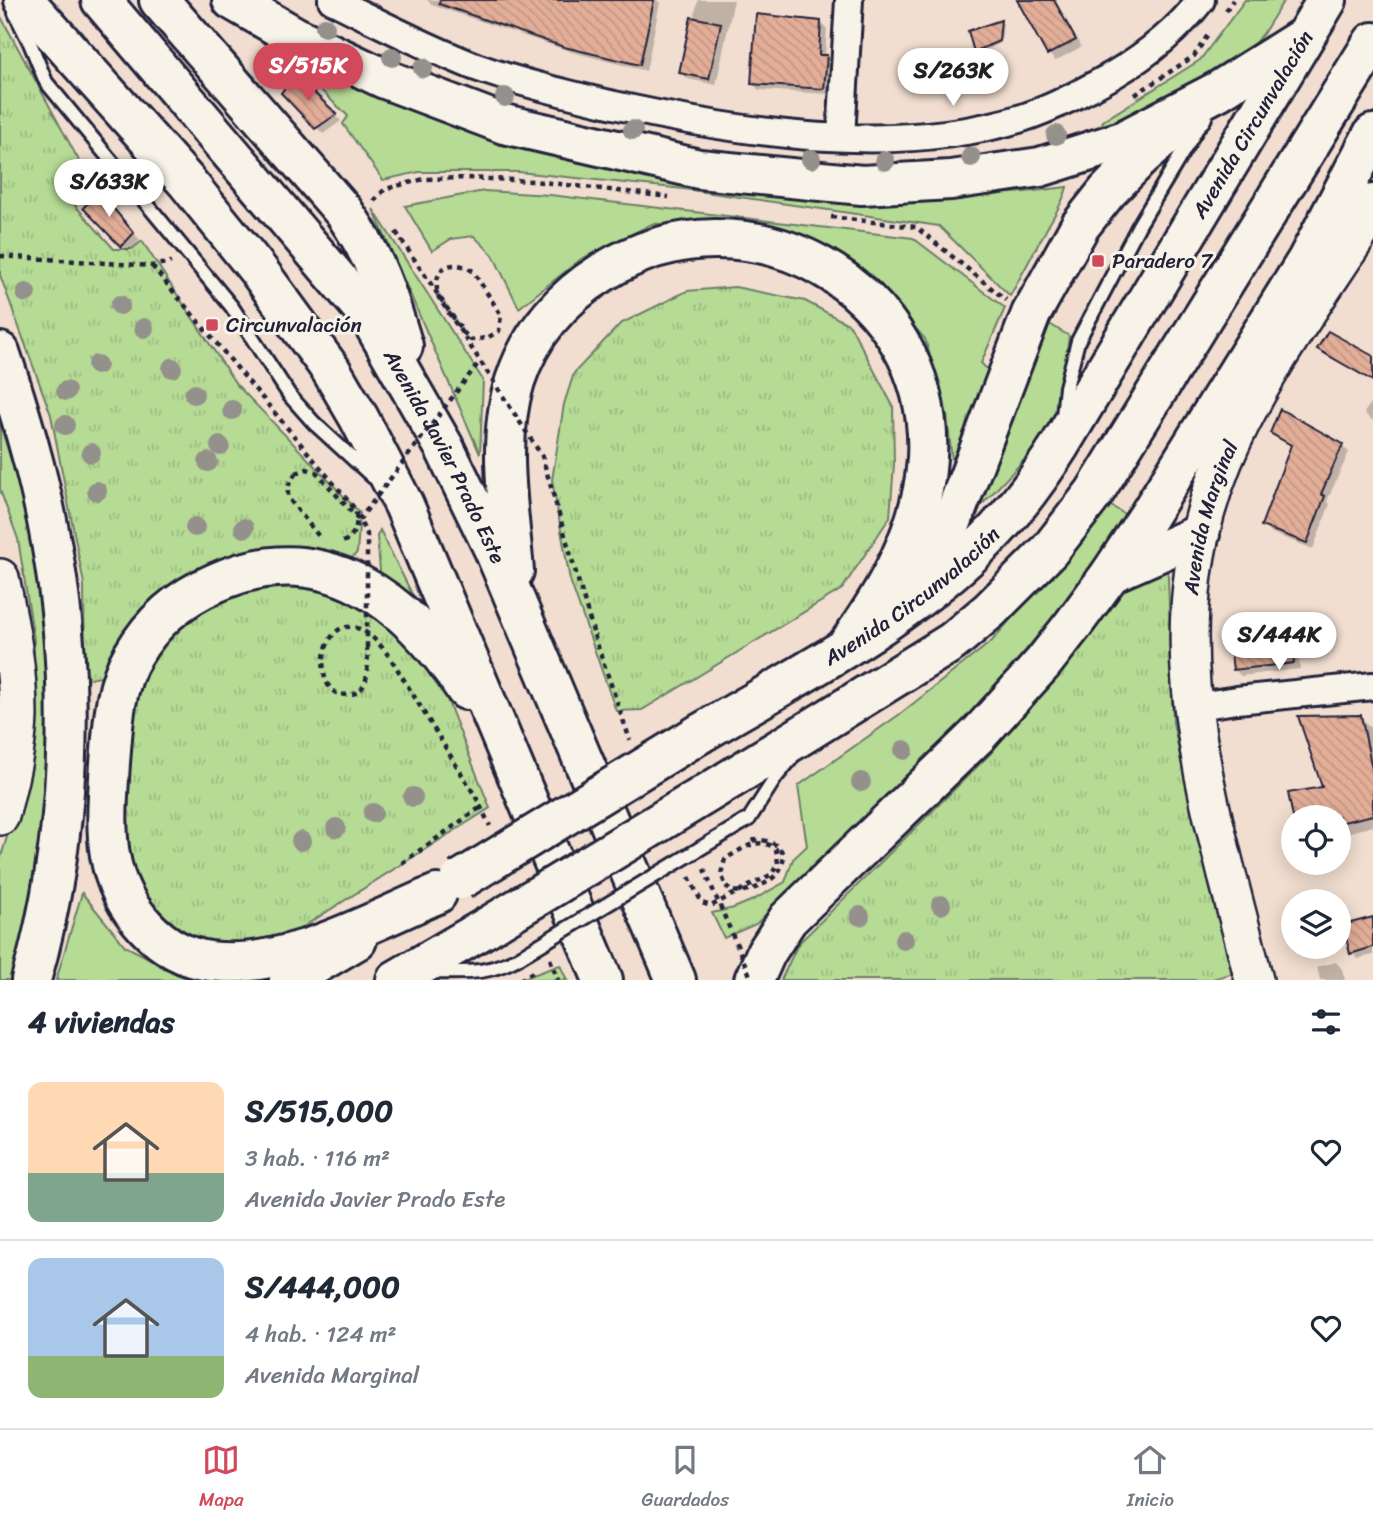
<!DOCTYPE html>
<html lang="es">
<meta charset="utf-8">
<style>
body{margin:0;font-family:Sriracha,sans-serif;background:#f2f2f3;color:#1f2937;height:100vh;display:flex;flex-direction:column;font-size:26px;white-space:nowrap}
*{box-sizing:border-box;margin:0}
p{font-size:23px;color:#747a83}
.icon{flex:none;width:38px;height:38px;fill:none;stroke:currentColor;stroke-width:2;stroke-linecap:round;stroke-linejoin:round}
.map{position:relative;height:980px;overflow:hidden}
.drawer{display:flex;flex-direction:column;background:#fff;flex:1}
.drawer>*{flex:none}
.controls{position:absolute;left:1281px;top:805px;display:grid;gap:14px}
.controls a{display:grid;place-items:center;width:70px;height:70px;border-radius:50%;background:#fff;box-shadow:0 4px 18px #0003;font-size:35px}
.price{position:absolute;translate:-50% -60px;padding:0 16px;border-radius:24px;background:#fff;color:#222;font-size:23px;line-height:46px;filter:drop-shadow(0 2px 4px #0008)}
.price::after{content:'';position:absolute;left:50%;top:42px;width:21px;height:16px;margin-left:-10px;background:inherit;clip-path:polygon(0 0,100% 0,50% 100%)}
.price.selected{background:#d1495b;color:#fff}
ul{padding:0;list-style:none}
li{display:flex;align-items:center;gap:21px;height:175px;padding:0 28px}
li+li{border-top:2px solid #e0e1e3}
li span{display:grid;place-items:center;flex:none;width:196px;height:140px;border-radius:14px;color:#555}
li>.icon{margin-inline-start:auto}
span .icon{width:84px;height:84px;fill:#fffc;stroke-width:1}
li b{font-size:30px}
h2{display:flex;justify-content:space-between;align-items:center;height:84px;padding:0 28px;font-size:30px}
.dock{display:flex;justify-content:space-around;align-items:center;height:98px;border-top:2px solid #e0e1e3;background:#fff;font-size:19px;color:#747a83}
.dock a{display:grid;justify-items:center;gap:4px}
.dock .selected{color:#d1495b}
.map>svg:first-child{display:block}
.grass{fill:#b6db95;stroke:#6c7e68;stroke-width:2}
.park{fill:url(#park-tufts);stroke:#6c7e68;stroke-width:2}
.shadow{fill:#0003}
.building{fill:url(#building-back-hatch);stroke:#22223b;stroke-width:2}
.lines{fill:none;stroke-linecap:round;stroke-linejoin:round}
.lane-casing{stroke:#22223b;stroke-width:18}
.street-casing{stroke:#22223b;stroke-width:32}
.secondary-casing{stroke:#22223b;stroke-width:42}
.primary-casing{stroke:#22223b;stroke-width:44}
.highway-casing{stroke:#22223b;stroke-width:44}
.path{stroke:#22223b;stroke-width:4.5;stroke-dasharray:5 5;stroke-linecap:butt}
.lane{stroke:#f7f3e8;stroke-width:12}
.street{stroke:#f7f3e8;stroke-width:26}
.secondary{stroke:#f7f3e8;stroke-width:37}
.primary{stroke:#f7f3e8;stroke-width:38}
.highway{stroke:#f7f3e8;stroke-width:38}
.lane-bridge-casing{stroke:#22223b;stroke-width:18;stroke-linecap:butt}
.primary-bridge-casing{stroke:#22223b;stroke-width:44;stroke-linecap:butt}
.path-bridge{stroke:#22223b;stroke-width:4.5;stroke-dasharray:5 5;stroke-linecap:butt}
.lane-bridge{stroke:#f7f3e8;stroke-width:12}
.primary-bridge{stroke:#f7f3e8;stroke-width:38}
.tree{fill:#94908b}
.poi-dot{fill:#d1495b;stroke:#f7f3e8;stroke-width:2.5}
.labels{text-anchor:middle;stroke-width:6;stroke-linejoin:round;paint-order:stroke}
.street-label{font-size:21px;fill:#22223b;stroke:#f7f3e8}
.poi-label{font-size:21px;fill:#22223b;stroke:#f7f3e8;text-anchor:start}
</style>
<div class="map">
<svg width="1373" height="980" viewBox="0 0 1373 980">
<defs>
<pattern id="park-tufts" width="24" height="20" patternUnits="userSpaceOnUse" patternTransform="scale(1.75)"><rect width="24" height="20" fill="#b6db95"/><path d="M3 7l-1-3M5 7V3M7 7l1-3M15 17l-1-3M17 17v-4M19 17l1-3" fill="none" stroke="#9cbc81"/></pattern>
<pattern id="building-back-hatch" width="6" height="6" patternUnits="userSpaceOnUse" patternTransform="scale(1.75)"><rect width="6" height="6" fill="#e3ae98"/><path d="M-1 5l2 2M0 0l6 6M5-1l2 2" fill="none" stroke="#c29584"/></pattern>
</defs>
<rect width="100%" height="100%" fill="#f1ded0"/>
<filter id="ink" filterUnits="userSpaceOnUse"><feTurbulence type="fractalNoise" baseFrequency=".0143" numOctaves="2"/><feDisplacementMap in="SourceGraphic" scale="14" xChannelSelector="R" yChannelSelector="G"/><feConvolveMatrix kernelMatrix="1 2 1 2 8 2 1 2 1" color-interpolation-filters="sRGB"/></filter>
<g filter="url(#ink)">
<!-- grass -->
<path class="grass" d="M1245,0H1284L1263,34L1238,61L1096,138L1103,121L1200,60Z
M313,83H346L422,111L913,200L1026,192L1067,187C1063,204 1053,216 1045,232C1033,253 1022,275 1010,296L939,226L684,189L518,172H419L383,180L343,124L348,116Z
M484,191L550,195L913,238L1005,308L981,363L989,371L952,461L947,415L925,339L874,281L783,238L722,223L652,224L581,259L519,308L493,255L474,236L451,239L432,251L405,206Z
M373,209L483,380L480,454Z
M1043,320L1069,336L1059,405L1038,445L975,512Z
M0,424L29,519L48,645L52,778L13,980H0V860L16,807L32,719L34,640L18,539L0,490Z
M1108,504L1126,515L1099,560L978,709L756,924L724,938L712,913L734,908L753,900L785,882L793,859L807,846L798,786L900,714L992,641Z
M380,530L415,600L409,601L381,582L377,536Z
M82,893L125,946L180,974L240,976L235,980H56Z"/>
<!-- park -->
<path class="park" d="M0,15L90,181L71,201L114,249H132L142,241L236,384L360,513L357,553L347,562L197,572L161,592L126,631L103,677L85,679L84,584L51,415L0,275Z
M735,287L805,301L850,325L893,406L894,464L890,517L842,589L642,710L616,711L570,580L552,480L564,404L574,373L620,324L687,291Z
M1166,520L1173,723L1188,792L1234,973L1209,980H781L798,944L991,753L1070,654Z
M293,585L331,590L386,617L435,669L490,808L276,944L243,952L176,933L133,888L121,811L137,677L174,628L210,602L252,589Z
M560,965L567,980H519Z"/>
<!-- shadow -->
<path class="shadow" d="M427,0H657L660,3L646,71L572,52L432,5Z
M698,0H734L716,85L688,79L681,72Z
M1029,0H1055L1081,47L1055,61L1049,54L1021,4Z
M821,22L827,29L825,56L833,63L830,94L759,90L753,84Z
M1001,22L1003,24L1001,43L978,54L976,51Z
M296,78L341,121L323,134L283,93Z
M105,200L140,240L128,252L85,208Z
M1319,349L1373,358V382L1325,355Z
M1373,400V421L1364,413Z
M1272,433L1342,446L1349,452L1327,501L1330,504L1313,549L1269,532L1263,526L1292,447Z
M1289,626L1296,632L1300,669L1241,676L1234,669Z
M1360,717L1370,727L1373,741V826L1346,833L1339,829V817H1294L1290,794L1324,788Z
M1373,919V955L1358,959L1352,953Z
M1336,962L1342,969L1345,980H1320L1317,967Z"/>
<!-- building -->
<path class="building" d="M440,0H654L640,65L564,47L439,4Z
M1017,0H1054L1076,40L1047,55Z
M756,14L821,21L819,55H827L824,89L751,84Z
M691,17L721,23L709,79L679,73Z
M1001,20L999,41L974,52L968,31Z
M295,75L337,114L315,129L281,93Z
M99,191L134,233L121,247L83,208Z
M1328,331L1373,356V381L1317,349Z
M1280,409L1343,444L1321,494L1325,496L1307,543L1261,526L1291,445L1270,433Z
M1290,624L1294,663L1233,670L1228,630Z
M1361,715L1373,774V815L1339,823V817H1293L1288,793L1322,787L1298,716Z
M1373,917V947L1350,954L1343,925Z"/>
<g class="lines">
<defs>
<path id="lane" d="M15,13L30,43L46,82L232,307L290,396L314,423L373,477
M1063,416L1066,387L1078,341L1139,225L1199,125
M749,819L776,777L791,759
M432,972C472,973 494,974 528,952"/>
<path id="street" d="M332,0C379,23 427,48 476,67C521,83 568,94 614,105C741,133 895,157 1022,118C1054,108 1084,91 1113,75C1145,56 1178,30 1201,0
M841,137L849,0
M1191,707L1237,700L1373,686"/>
<g id="secondary">
<path d="M0,578C10,624 18,669 18,716C17,750 8,784 0,816"/>
<path id="s1" d="M1254,980C1211,805 1150,639 1223,462C1259,375 1322,291 1373,212"/>
</g>
<g id="primary">
<path d="M917,585L945,540L1031,314L1080,226L1107,192L1142,156L1193,113"/>
<path id="s2" d="M701,733C802,673 914,617 996,530C1020,504 1041,475 1060,445L1327,0"/>
<path d="M729,780L952,642L990,610L1049,551L1094,493L1373,42"/>
<path d="M289,980L357,940"/>
<path d="M396,980L487,927"/>
</g>
<g id="highway">
<path d="M24,0L186,181L258,270L331,370L359,418L404,505L603,980"/>
<path id="s3" d="M101,0L369,316L444,447L494,550L676,980"/>
<path d="M159,0L344,212C376,258 387,293 403,346"/>
<path d="M232,0L296,37L385,79L504,124L699,169L862,185L951,180L1040,167L1122,141L1218,91L1304,37"/>
<path d="M1325,245L1373,204"/>
<path d="M0,352C21,414 40,478 51,542C77,685 71,840 31,980"/>
<path d="M514,571C509,510 496,441 515,381C530,335 561,298 603,272C746,182 936,286 927,458C923,528 887,590 847,646"/>
<path d="M1111,573L1200,534"/>
<path d="M437,894C370,922 285,971 210,961C185,958 164,946 146,927C100,879 106,825 110,763C113,726 114,687 133,655C152,622 180,598 215,583C323,534 409,601 466,690"/>
<path d="M403,980L411,971"/>
<path d="M754,980L766,953L788,919L978,735L1043,663L1072,626L1111,573L1147,518L1307,260L1373,134"/>
</g>
</defs>
<!-- lane casing -->
<use href="#lane" class="lane-casing"/>
<!-- street casing -->
<use href="#street" class="street-casing"/>
<!-- secondary casing -->
<use href="#secondary" class="secondary-casing"/>
<!-- primary casing -->
<use href="#primary" class="primary-casing"/>
<!-- highway casing -->
<use href="#highway" class="highway-casing"/>
<!-- path -->
<path class="path" d="M1226,11L1233,0
M267,78L278,62
M1135,95L1194,56L1210,32
M374,201L385,189L424,179L468,178L534,181L669,197
M831,217L916,227L1006,300
M396,232L463,332L471,340L487,338L499,331L501,315L473,271
M0,256L152,266L171,262
M152,266L355,509C359,522 356,537 342,542
M296,473C289,482 286,488 289,499L321,539
M594,635L630,740
M367,646C367,661 372,690 352,694C347,695 341,695 336,693C305,676 334,574 393,662L477,799L490,826
M402,863L481,807
M689,877L702,903L711,906L772,874L778,863L776,849C758,835 741,850 725,859L721,874L726,886
M550,959L558,980"/>
<!-- lane -->
<use href="#lane" class="lane"/>
<!-- street -->
<use href="#street" class="street"/>
<!-- secondary -->
<use href="#secondary" class="secondary"/>
<!-- primary -->
<use href="#primary" class="primary"/>
<!-- highway -->
<use href="#highway" class="highway"/>
<defs>
<path id="lane-bridge" d="M528,952L749,819"/>
<path id="primary-bridge" d="M460,880L701,733
M487,927L729,780"/>
</defs>
<!-- lane-bridge casing -->
<use href="#lane-bridge" class="lane-bridge-casing"/>
<!-- primary-bridge casing -->
<use href="#primary-bridge" class="primary-bridge-casing"/>
<!-- path-bridge -->
<path class="path-bridge" d="M473,271C449,256 430,270 439,298L542,456L594,635
M296,473L307,469L316,472L359,520L367,534V646
M359,520L480,361
M704,869L752,980
M726,886L731,891C747,894 776,883 782,865C789,846 766,837 751,841
M520,980L536,970"/>
<!-- lane-bridge -->
<use href="#lane-bridge" class="lane-bridge"/>
<!-- primary-bridge -->
<use href="#primary-bridge" class="primary-bridge"/>
</g>
<!-- trees -->
<g class="tree">
<circle cx="325" cy="27" r="10"/>
<circle cx="392" cy="57" r="10"/>
<circle cx="423" cy="68" r="10"/>
<circle cx="505" cy="97" r="10"/>
<circle cx="633" cy="130" r="10"/>
<circle cx="1056" cy="135" r="10"/>
<circle cx="971" cy="157" r="10"/>
<circle cx="811" cy="159" r="10"/>
<circle cx="885" cy="161" r="10"/>
<circle cx="26" cy="293" r="10"/>
<circle cx="120" cy="305" r="10"/>
<circle cx="144" cy="328" r="10"/>
<circle cx="97" cy="365" r="10"/>
<circle cx="172" cy="368" r="10"/>
<circle cx="66" cy="391" r="10"/>
<circle cx="194" cy="394" r="10"/>
<circle cx="232" cy="410" r="10"/>
<circle cx="65" cy="425" r="10"/>
<circle cx="220" cy="446" r="10"/>
<circle cx="91" cy="453" r="10"/>
<circle cx="208" cy="462" r="10"/>
<circle cx="97" cy="491" r="10"/>
<circle cx="195" cy="527" r="10"/>
<circle cx="244" cy="528" r="10"/>
<circle cx="904" cy="750" r="10"/>
<circle cx="861" cy="782" r="10"/>
<circle cx="413" cy="797" r="10"/>
<circle cx="373" cy="813" r="10"/>
<circle cx="336" cy="828" r="10"/>
<circle cx="301" cy="841" r="10"/>
<circle cx="941" cy="905" r="10"/>
<circle cx="860" cy="916" r="10"/>
<circle cx="904" cy="940" r="10"/>
</g>
</g>
<!-- markers -->
<g class="poi-dot">
<rect x="1091" y="254" width="14" height="14" rx="3.5"/>
<rect x="205" y="318" width="14" height="14" rx="3.5"/>
</g>
<g class="labels">
<!-- street labels -->
<g class="street-label">
<text dy="7" stroke="none"><textPath href="#s2" startOffset="840">Avenida Circunvalación</textPath></text>
<text dy="7" stroke="none"><textPath href="#s3" startOffset="574">Avenida Javier Prado Este</textPath></text>
<text dy="7" stroke="none"><textPath href="#s1" startOffset="472">Avenida Marginal</textPath></text>
<text dy="7" stroke="none"><textPath href="#s2" startOffset="252">Avenida Circunvalación</textPath></text>
</g>
<!-- poi labels -->
<g class="poi-label">
<text x="1112" y="268">Paradero 7</text>
<text x="226" y="332">Circunvalación</text>
</g>
</g>
</svg>
<div class="controls">
<a><svg class="icon" aria-label="locate" viewBox="0 0 24 24"><circle cx="12" cy="12" r="6"/><path d="M12 2v4M12 18v4M2 12h4M18 12h4"/></svg></a>
<a><svg class="icon" aria-label="layers" viewBox="0 0 24 24"><path d="M12 4l9 5-9 5-9-5zM3 14l9 5 9-5"/></svg></a>
</div>
<b class="price selected" style="left:308px;top:103px">S/515K</b>
<b class="price" style="left:953px;top:108px">S/263K</b>
<b class="price" style="left:109px;top:219px">S/633K</b>
<b class="price" style="left:1279px;top:672px">S/444K</b>
</div>
<section class="drawer">
<h2>4 viviendas<svg class="icon" aria-label="filters" viewBox="0 0 24 24"><path d="M4 7h16M4 17h16"/><circle cx="9" cy="7" r="2"/><circle cx="15" cy="17" r="2"/></svg></h2>
<ul>
<li><span style="background:linear-gradient(#ffd9b3 65%,#7fa58c 0)"><svg class="icon" aria-label="home" viewBox="0 0 24 24"><path d="M3 11l9-7 9 7M6 9v11h12V9"/></svg></span><div><b>S/515,000</b><p>3 hab. · 116 m²</p><p>Avenida Javier Prado Este</p></div><svg class="icon" aria-label="heart" viewBox="0 0 24 24"><path d="M12 20l-8-8c-3-5 5-10 8-4 3-6 11-1 8 4z"/></svg></li>
<li><span style="background:linear-gradient(#a9c7e8 70%,#8fb573 0)"><svg class="icon" aria-label="home" viewBox="0 0 24 24"><path d="M3 11l9-7 9 7M6 9v11h12V9"/></svg></span><div><b>S/444,000</b><p>4 hab. · 124 m²</p><p>Avenida Marginal</p></div><svg class="icon" aria-label="heart" viewBox="0 0 24 24"><path d="M12 20l-8-8c-3-5 5-10 8-4 3-6 11-1 8 4z"/></svg></li>
</ul>
</section>
<nav class="dock">
<a class="selected"><svg class="icon" aria-label="map" viewBox="0 0 24 24"><path d="M3 6l6-2 6 2 6-2v14l-6 2-6-2-6 2zM9 4v14M15 6v14"/></svg>Mapa</a>
<a><svg class="icon" aria-label="saved" viewBox="0 0 24 24"><path d="M7 4h10v16l-5-4-5 4z"/></svg>Guardados</a>
<a><svg class="icon" aria-label="home" viewBox="0 0 24 24"><path d="M3 11l9-7 9 7M6 9v11h12V9"/></svg>Inicio</a>
</nav>
